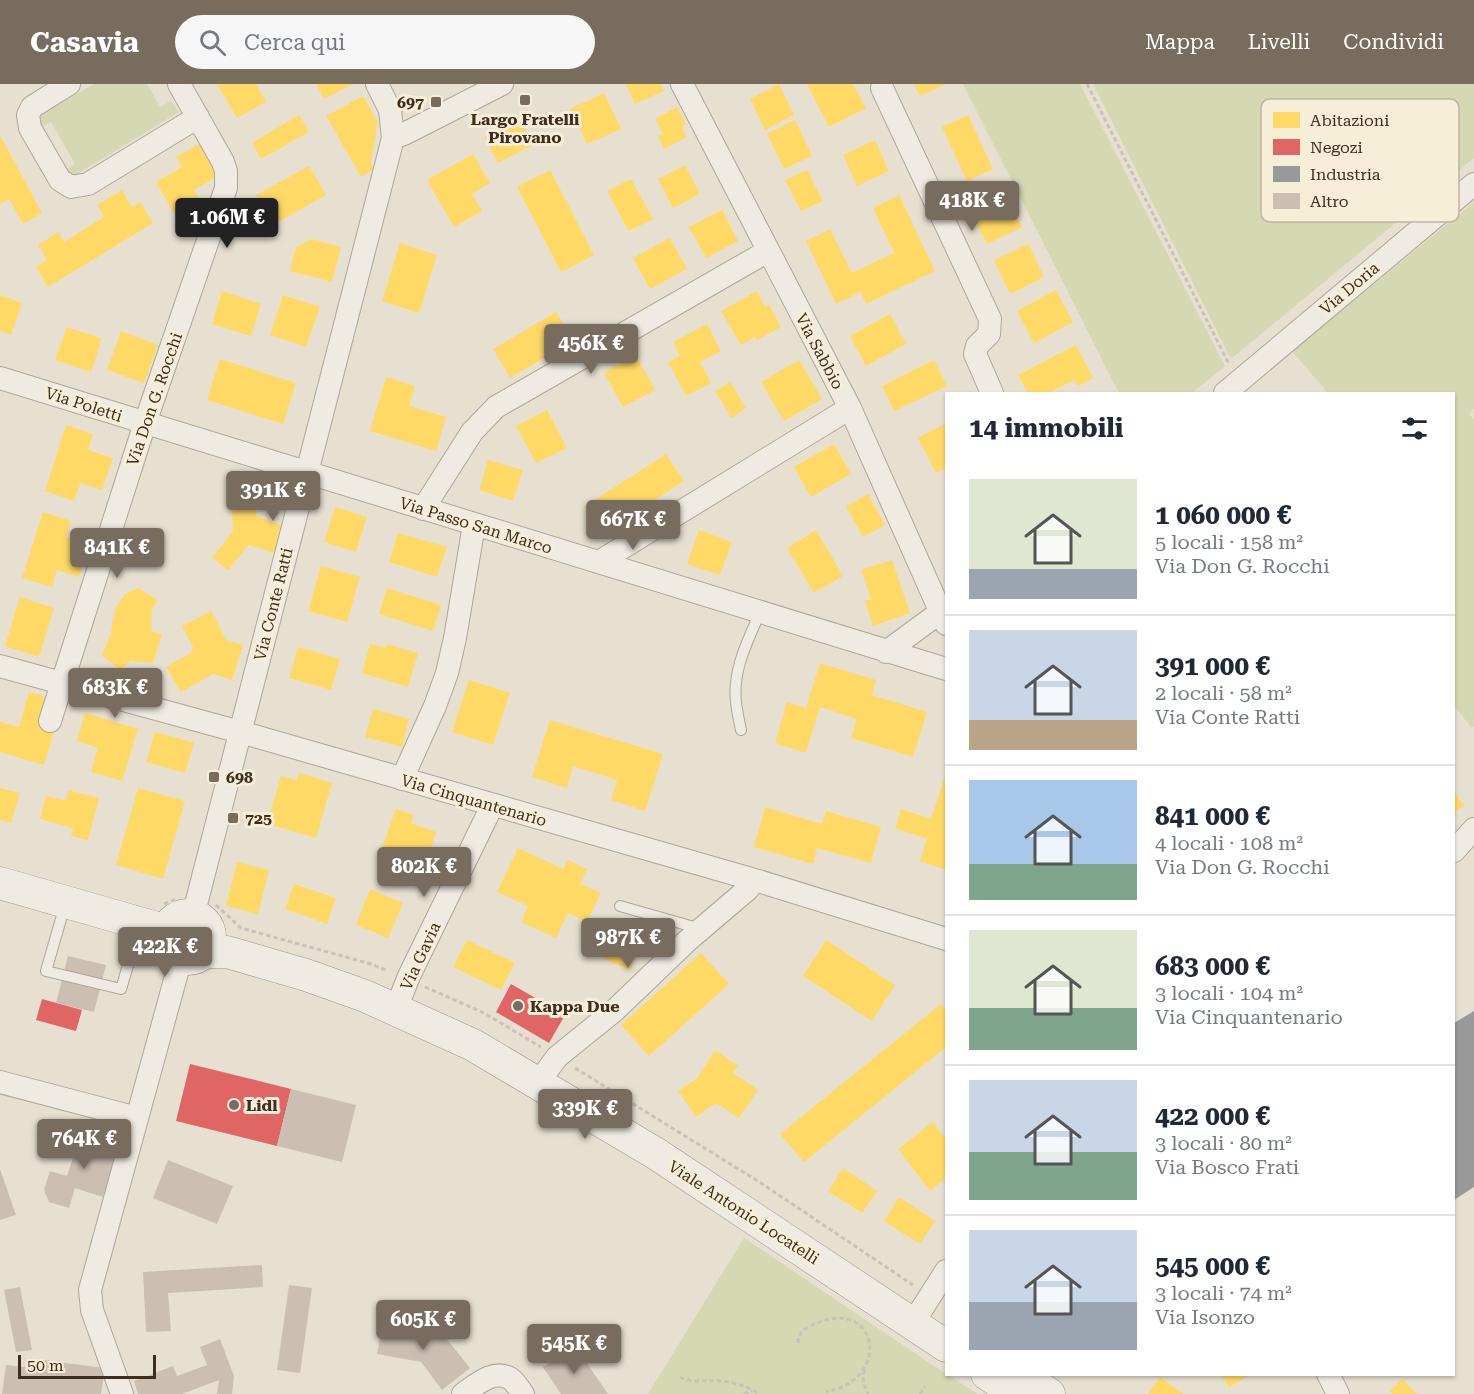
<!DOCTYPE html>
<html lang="it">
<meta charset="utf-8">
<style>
body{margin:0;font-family:"Roboto Serif",serif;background:#f6f6f7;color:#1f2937;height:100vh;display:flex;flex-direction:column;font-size:22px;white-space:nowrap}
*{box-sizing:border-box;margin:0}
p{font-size:20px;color:#747a83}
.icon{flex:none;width:33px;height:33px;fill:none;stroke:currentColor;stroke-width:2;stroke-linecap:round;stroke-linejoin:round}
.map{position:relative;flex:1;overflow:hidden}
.drawer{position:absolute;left:945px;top:308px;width:510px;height:984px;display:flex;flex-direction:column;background:#fff;border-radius:0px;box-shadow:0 2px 4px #0004}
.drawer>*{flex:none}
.scale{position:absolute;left:18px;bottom:15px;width:138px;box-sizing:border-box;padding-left:6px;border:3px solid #3d2e20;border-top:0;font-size:16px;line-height:21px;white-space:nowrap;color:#3d2e20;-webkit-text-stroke:4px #f7eed8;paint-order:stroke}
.price{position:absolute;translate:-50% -51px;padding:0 14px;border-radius:6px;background:#786c5e;color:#fff;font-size:20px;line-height:39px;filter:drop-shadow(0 2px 3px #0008)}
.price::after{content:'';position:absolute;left:50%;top:36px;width:18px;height:14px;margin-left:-9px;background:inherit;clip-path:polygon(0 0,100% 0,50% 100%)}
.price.active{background:#222;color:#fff}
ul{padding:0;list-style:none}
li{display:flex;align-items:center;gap:18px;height:150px;padding:0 24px}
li+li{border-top:2px solid #e0e1e3}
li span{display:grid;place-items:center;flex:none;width:168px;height:120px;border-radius:0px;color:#555}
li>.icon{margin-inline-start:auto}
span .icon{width:72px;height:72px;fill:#fffc;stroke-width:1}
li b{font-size:26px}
h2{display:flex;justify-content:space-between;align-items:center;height:72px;padding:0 24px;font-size:26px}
header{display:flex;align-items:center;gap:36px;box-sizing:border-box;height:84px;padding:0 30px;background:#786c5e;color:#fff}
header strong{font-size:28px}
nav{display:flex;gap:33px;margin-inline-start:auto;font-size:21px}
.search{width:420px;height:54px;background:#f6f6f7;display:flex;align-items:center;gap:15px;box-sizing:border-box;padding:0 21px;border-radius:33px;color:#747a83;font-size:22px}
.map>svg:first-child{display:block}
.green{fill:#d6d7b3}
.homes{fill:#ffd966}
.shops{fill:#e06666}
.industry{fill:#999}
.building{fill:#cbbfb2}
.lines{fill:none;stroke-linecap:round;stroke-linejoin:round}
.lane-casing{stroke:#ada599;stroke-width:12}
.street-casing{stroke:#ada599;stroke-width:24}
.secondary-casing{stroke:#9c958a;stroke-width:33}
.path{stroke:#c8c2b9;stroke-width:3;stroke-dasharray:4.5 3;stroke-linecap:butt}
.lane{stroke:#efebe3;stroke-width:10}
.street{stroke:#efebe3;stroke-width:22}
.secondary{stroke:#efebe3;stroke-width:32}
.poi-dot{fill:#786c5e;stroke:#f7eed8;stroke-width:2}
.labels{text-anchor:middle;stroke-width:6;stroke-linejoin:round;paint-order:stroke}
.poi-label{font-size:16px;font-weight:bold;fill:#3d2e20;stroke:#f7eed8;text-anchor:start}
.street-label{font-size:16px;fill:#3d2e20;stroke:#f7eed8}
.key{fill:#f7eed8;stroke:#bfb4a1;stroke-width:1.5}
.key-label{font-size:16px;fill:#3d2e20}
</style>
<header>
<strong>Casavia</strong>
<div class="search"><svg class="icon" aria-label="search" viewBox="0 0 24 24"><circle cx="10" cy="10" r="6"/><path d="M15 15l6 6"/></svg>Cerca qui</div>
<nav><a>Mappa</a><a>Livelli</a><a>Condividi</a></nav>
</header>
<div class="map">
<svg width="1474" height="1310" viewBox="0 0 1474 1310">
<rect width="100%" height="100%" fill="#e7e0d1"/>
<!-- green -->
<path class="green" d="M94,0H147L160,23L171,17L179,28L72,93L62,88L75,80L51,38L38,45L33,36Z
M963,0H1080L1225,282L1192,309H1119Z
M1093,0H1474V74L1231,275Z
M1474,118V324L1469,331L1474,335V642L1472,644L1454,622V309H1328L1292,267Z
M744,1154L946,1290L978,1310H648Z"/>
<!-- homes -->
<path class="homes" d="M217,0H256L266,18L237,34Z
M316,0H353L324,15Z
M626,0H660L664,7L635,20Z
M779,0L794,31L765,46L750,15Z
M807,0H853L866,24L829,43Z
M914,0H946L920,12Z
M604,9L621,45L587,60L570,25Z
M363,12L378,38L371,79L374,85L361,93L326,32Z
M677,23L686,40L682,43L687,53L664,65L658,52L663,50L655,35Z
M299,31L309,48L261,75L252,59Z
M968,31L993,85L967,97L942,43Z
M520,35L533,61L498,79L484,53Z
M795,36L812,72L784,85L767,50Z
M0,51L42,129L23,140L9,115L0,120Z
M875,56L889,87L857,102L843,71Z
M199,60L218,92L194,106L200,116L175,131L156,98L182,83L176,73Z
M473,70L490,99L472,110L482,127L454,143L427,96Z
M685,81L700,110L673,124L658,95Z
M309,82L326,111L273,141L256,111Z
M550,86L594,171L561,188L517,103Z
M807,86L823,117L801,127L785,96Z
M631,95L653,135L629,147L607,107Z
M122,106L132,123L140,118L153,139L48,203L36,183L47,176L38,161L58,148L64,158L104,133L97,121Z
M899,111L935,187L866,220L861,208L836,220L806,157L830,145L852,189L894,169L873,124Z
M1008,115L1022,143L987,160L973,132Z
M722,126L738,157L706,174L689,143Z
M670,154L687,185L650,205L633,174Z
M312,155L341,163L332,198L290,187L296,163Z
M400,159L437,171L419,229L382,217Z
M1028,160L1044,193L1010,210L994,176Z
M1056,206L1073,238L1034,259L1017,227Z
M222,207L261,220L251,252L212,240Z
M757,207L765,223L769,221L781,243L757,256L755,253L741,261L721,227Z
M0,211L22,219L11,251L0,247Z
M283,211L320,223L306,263L270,251Z
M556,228L573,257L510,294L493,265Z
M890,230L906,260L866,282L850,252Z
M707,240L721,267L700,278L711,299L686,312L668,278L680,272L673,258Z
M67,243L102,255L91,288L55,276Z
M121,247L158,261L144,299L107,286Z
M1076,261L1093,294L1078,302L1074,296L1052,307L1053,309H1028L1018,291Z
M636,271L655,306L623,323L604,289Z
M220,275L296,299L283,340L207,316Z
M799,276L822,315L784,337L761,298Z
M934,276L947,302L894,327L882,302Z
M386,293L415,302L409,322L446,333L436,367L370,347Z
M730,298L746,324L732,334L715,307Z
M547,326L567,364L536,379L516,342Z
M946,339V384L936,389L918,354Z
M66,341L93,350L88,366L113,374L102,406L80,399L74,417L45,407Z
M834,360L851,390L811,413L794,383Z
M666,370L684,397L612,444L608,438L598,444L584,423Z
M488,376L523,386L513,417L479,406Z
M255,406L256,432L283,442L274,469L249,461L228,486L212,474L233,447L231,407Z
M868,410L885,441L863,453L846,422Z
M335,423L367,433L356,468L324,458Z
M43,428L71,437L66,453L90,461L79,493L57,486L52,503L22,494Z
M699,446L732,458L720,491L687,480Z
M816,446L843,492L814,509L787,464Z
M398,449L447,463L437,493L389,478Z
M892,476L910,529L873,542L865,517L871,515L861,486Z
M321,482L360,493L347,538L308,527Z
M138,504L158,516L152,525L151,537L152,547L162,550L153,579L130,577L120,586L102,571L111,549L115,525L125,510Z
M387,504L441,521L433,547L379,530Z
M20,513L54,524L39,573L5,562Z
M211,527L226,556L243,561L232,596L213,590L181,608L166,583L191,569L193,563L182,542Z
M370,560L386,564L387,560L418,569L408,603L362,589Z
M298,563L340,575L331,606L289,594Z
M820,579L876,596L872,611L927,628L913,673L851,654L857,635L820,623L806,669L775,659L787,618L806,624Z
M469,596L510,609L493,661L452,648Z
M29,608L54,615L55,645L44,681L0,668V638L19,643Z
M373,625L409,635L402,663L365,653Z
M85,629L138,645L122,697L91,688L98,664L77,657Z
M550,636L663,670L645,727L611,716L617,696L573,682L567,704L532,693Z
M155,648L194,659L185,689L146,678Z
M299,689L332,699L316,754L267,740L281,692L297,696Z
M946,689V786L920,777L927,755L895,744L901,725L931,735Z
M0,704L20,709L11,739L0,736Z
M138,704L185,717L163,795L116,781Z
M68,706L99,714L88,756L71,752L73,744L40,735L46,712L66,717Z
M1454,708L1464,721L1454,730Z
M765,723L822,740L826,727L881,743L871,779L817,764L813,780L754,763Z
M396,725L414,731L411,739L436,748L426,778L382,764Z
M518,764L563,785L568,776L587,785L580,800L601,809L587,838L568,829L556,854L521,838L528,822L497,808Z
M237,778L269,786L258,830L226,822Z
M294,800L336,814L327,840L285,825Z
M370,805L403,819L388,854L356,841Z
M621,834L647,845L630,886L604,875Z
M467,856L515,879L501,906L453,883Z
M826,856L895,901L872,937L803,892Z
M701,869L729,900L649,972L621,941Z
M941,920L946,927V963L804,1078L780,1050Z
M715,966L738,982L733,989L758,1006L739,1034L716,1019L696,1033L678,1007L697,994Z
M933,1038L946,1055V1094L930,1107L898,1065Z
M843,1084L877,1107L862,1129L828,1107Z
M899,1113L935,1137L920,1160L884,1137Z
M1221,1290H1252L1229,1303Z
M1160,1293L1184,1310H1148Z
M1402,1295L1417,1310H1393L1390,1307Z"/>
<!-- shops -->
<path class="shops" d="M511,900L565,931L549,959L496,928Z
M42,915L82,926L76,947L36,936Z
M190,980L291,1005L277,1062L176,1037Z"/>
<!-- industry -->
<path class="industry" d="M1474,927V1103L1454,1116V939Z"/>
<!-- building -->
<path class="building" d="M68,872L106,881L94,928L56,919Z
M291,1005L356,1021L342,1078L277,1062Z
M82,1046L120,1058L103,1113L75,1104L69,1124L49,1118L44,1106L50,1087L67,1092Z
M168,1076L233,1102L217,1140L153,1114Z
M0,1085L16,1131L0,1136Z
M262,1181L263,1203L168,1209L171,1247L146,1248L143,1188Z
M289,1201L312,1204L300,1289L277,1286Z
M20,1203L32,1266L16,1268L4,1206Z
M383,1238L442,1249L470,1284L442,1306L421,1278L377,1270Z
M220,1255L234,1292L232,1310H217L219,1296L182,1310H138L134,1297L173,1282L177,1292L207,1281L200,1263Z
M575,1262L608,1310H561L543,1283Z
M43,1276L105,1284L101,1310H2L6,1281L42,1285Z"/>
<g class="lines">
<defs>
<path id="lane" d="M741,646C738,631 734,615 736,599C738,575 751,550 760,528
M65,821L46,887L121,905L140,841
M620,822L701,845"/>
<path id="street" d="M69,0L32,23L28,31L30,44L60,96L71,103L88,100L198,33
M682,0L850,324L946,540
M882,4L990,235L989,250L977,262L975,270L992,309
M393,54L404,50L502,0
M0,294L946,585
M1225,309L1474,100
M423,425L472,348L496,323L768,167
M599,478L850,324
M886,568L946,524
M0,582L251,651L755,796L946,855
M50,637L145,339L226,104V87L223,78L179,0
M402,695L435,622L447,589L455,554L474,441
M1454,767L1474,745
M193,832L393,54L390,26L377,0
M396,925L409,892L492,722
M0,998L137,1034
M538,999L557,973L614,927L687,857L748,805L755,796
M913,1239L946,1187
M1328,1290L1338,1310
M122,1310L92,1226L90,1206L181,874
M463,1310C476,1301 494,1284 511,1295C516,1299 519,1305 523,1310"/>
<path id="secondary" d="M0,799L167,847
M166 853a22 22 0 1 1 44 0a22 22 0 1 1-44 0Z
M205,868H227L306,891L365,912L473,961L655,1069L946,1262
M987,1290L1017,1310
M1019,1290L1049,1310"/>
</defs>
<!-- lane casing -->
<use href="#lane" class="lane-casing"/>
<!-- street casing -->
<use href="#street" class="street-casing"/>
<!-- secondary casing -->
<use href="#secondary" class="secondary-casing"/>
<!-- path -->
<path class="path" d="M1087,0L1229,280
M164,820L177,815
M216,821L241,844L371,880L388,887
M425,903L484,929L541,963
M575,984L761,1099L913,1201
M798,1259C798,1248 805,1244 815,1240C877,1212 894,1294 826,1308
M864,1286L863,1298L868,1310
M680,1293C695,1300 707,1295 722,1297C733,1298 750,1303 759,1310
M744,1310L752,1307
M920,1310L925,1302"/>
<!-- lane -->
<use href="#lane" class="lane"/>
<!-- street -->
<use href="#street" class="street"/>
<!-- secondary -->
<use href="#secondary" class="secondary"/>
</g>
<!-- markers -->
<g class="poi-dot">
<rect x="519" y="10" width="12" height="12" rx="3"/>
<rect x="430" y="12" width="12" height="12" rx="3"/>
<rect x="208" y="687" width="12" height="12" rx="3"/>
<rect x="227" y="728" width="12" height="12" rx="3"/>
<circle cx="518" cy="922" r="6"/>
<circle cx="234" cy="1021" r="6"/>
</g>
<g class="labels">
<!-- poi labels -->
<g class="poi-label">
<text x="424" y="24" text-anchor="end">697</text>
<text x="525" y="41" text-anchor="middle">Largo Fratelli<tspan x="525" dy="18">Pirovano</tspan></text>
<text x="226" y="699">698</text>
<text x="245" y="740">725</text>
<text x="530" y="928">Kappa Due</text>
<text x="246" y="1027">Lidl</text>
</g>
<!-- street labels -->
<g class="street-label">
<text transform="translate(1349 204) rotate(-40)" y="6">Via Doria</text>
<text transform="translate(820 267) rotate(62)" y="6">Via Sabbio</text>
<text transform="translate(154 315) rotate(-71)" y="6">Via Don G. Rocchi</text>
<text transform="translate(84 320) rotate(18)" y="6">Via Poletti</text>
<text transform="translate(476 441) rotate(17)" y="6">Via Passo San Marco</text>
<text transform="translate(273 520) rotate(-76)" y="6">Via Conte Ratti</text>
<text transform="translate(474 716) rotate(16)" y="6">Via Cinquantenario</text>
<text transform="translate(420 872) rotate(-65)" y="6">Via Gavia</text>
<text transform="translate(744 1128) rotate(33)" y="6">Viale Antonio Locatelli</text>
</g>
</g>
<!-- legend -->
<rect x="1261" y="15" width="198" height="123" rx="9" class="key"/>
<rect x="1273" y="28" width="27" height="16" fill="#ffd966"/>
<rect x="1273" y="55" width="27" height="16" fill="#e06666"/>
<rect x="1273" y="82" width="27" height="16" fill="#999"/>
<rect x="1273" y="109" width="27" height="16" fill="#cbbfb2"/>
<g class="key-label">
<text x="1310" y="42">Abitazioni</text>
<text x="1310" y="69">Negozi</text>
<text x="1310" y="96">Industria</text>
<text x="1310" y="123">Altro</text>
</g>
</svg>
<div class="scale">50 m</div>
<b class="price" style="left:972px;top:148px">418K €</b>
<b class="price active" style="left:227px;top:165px">1.06M €</b>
<b class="price" style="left:591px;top:291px">456K €</b>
<b class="price" style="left:273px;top:438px">391K €</b>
<b class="price" style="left:633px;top:467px">667K €</b>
<b class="price" style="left:117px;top:495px">841K €</b>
<b class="price" style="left:115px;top:635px">683K €</b>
<b class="price" style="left:424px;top:814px">802K €</b>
<b class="price" style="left:628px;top:885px">987K €</b>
<b class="price" style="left:165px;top:894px">422K €</b>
<b class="price" style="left:585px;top:1056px">339K €</b>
<b class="price" style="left:84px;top:1086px">764K €</b>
<b class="price" style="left:423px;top:1267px">605K €</b>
<b class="price" style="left:574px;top:1291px">545K €</b>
<section class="drawer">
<h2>14 immobili<svg class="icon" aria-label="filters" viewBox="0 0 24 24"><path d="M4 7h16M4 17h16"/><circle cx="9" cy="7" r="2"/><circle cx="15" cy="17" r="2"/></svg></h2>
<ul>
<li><span style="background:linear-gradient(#dfe7d0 75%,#9aa5b1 0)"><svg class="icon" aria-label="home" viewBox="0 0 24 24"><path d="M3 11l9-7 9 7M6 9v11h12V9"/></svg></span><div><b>1 060 000 €</b><p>5 locali · 158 m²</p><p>Via Don G. Rocchi</p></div></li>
<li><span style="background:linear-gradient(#c9d6e8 75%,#b9a48a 0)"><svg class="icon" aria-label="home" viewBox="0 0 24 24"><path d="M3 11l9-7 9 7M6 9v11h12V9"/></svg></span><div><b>391 000 €</b><p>2 locali · 58 m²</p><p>Via Conte Ratti</p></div></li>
<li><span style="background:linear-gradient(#a9c7e8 70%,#7fa58c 0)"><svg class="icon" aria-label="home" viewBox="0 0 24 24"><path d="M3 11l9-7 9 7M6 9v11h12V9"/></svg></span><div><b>841 000 €</b><p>4 locali · 108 m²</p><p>Via Don G. Rocchi</p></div></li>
<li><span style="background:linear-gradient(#dfe7d0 65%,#7fa58c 0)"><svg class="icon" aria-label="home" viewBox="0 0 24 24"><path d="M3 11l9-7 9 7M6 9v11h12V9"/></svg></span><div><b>683 000 €</b><p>3 locali · 104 m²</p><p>Via Cinquantenario</p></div></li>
<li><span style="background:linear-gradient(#c9d6e8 60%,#7fa58c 0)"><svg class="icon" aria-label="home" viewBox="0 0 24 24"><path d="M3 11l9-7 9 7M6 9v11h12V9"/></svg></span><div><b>422 000 €</b><p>3 locali · 80 m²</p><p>Via Bosco Frati</p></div></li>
<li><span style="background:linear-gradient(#c9d6e8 60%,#9aa5b1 0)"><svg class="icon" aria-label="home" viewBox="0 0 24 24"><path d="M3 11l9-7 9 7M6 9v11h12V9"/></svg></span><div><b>545 000 €</b><p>3 locali · 74 m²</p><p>Via Isonzo</p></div></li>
</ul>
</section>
</div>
